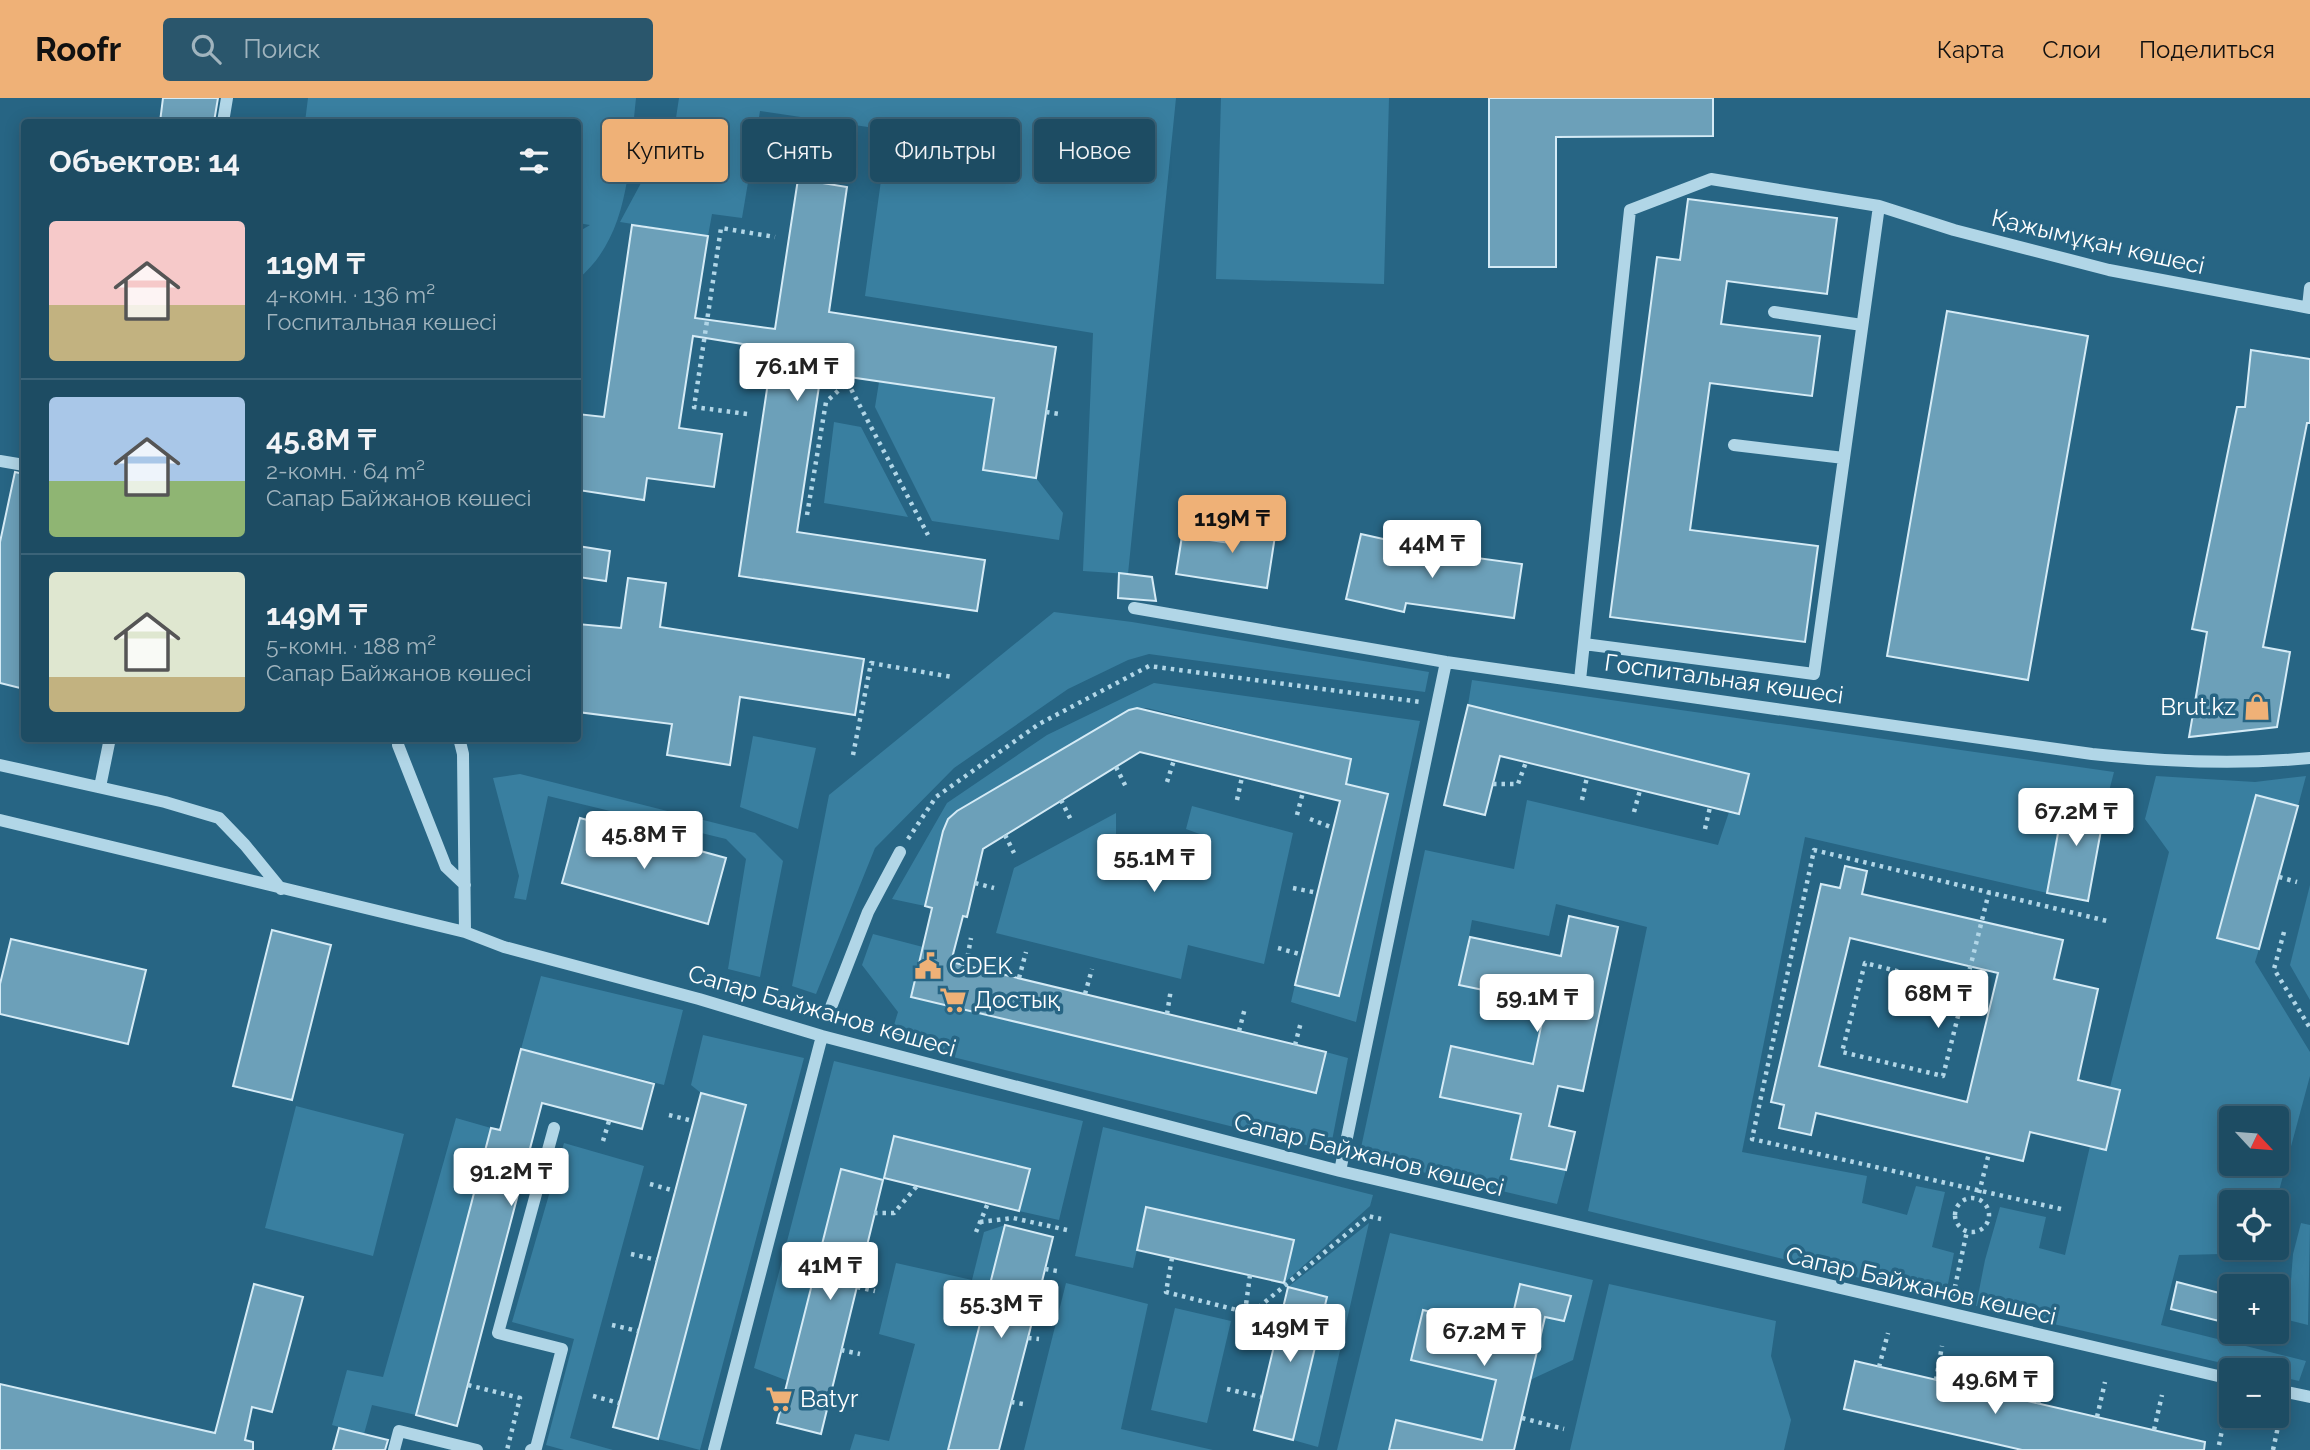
<!DOCTYPE html>
<html lang="ru">
<meta charset="utf-8">
<style>
body{margin:0;font-family:Raleway,sans-serif;background:#2a566c;color:#f1f3f6;height:100vh;display:flex;flex-direction:column;font-size:26px;white-space:nowrap}
*{box-sizing:border-box;margin:0}
p{font-size:23px;color:#a0b4be}
.icon{flex:none;width:38px;height:38px;fill:none;stroke:currentColor;stroke-width:2;stroke-linecap:round;stroke-linejoin:round}
.map{position:relative;flex:1;overflow:hidden}
.sheet{position:absolute;left:21px;top:21px;width:560px;height:623px;display:flex;flex-direction:column;background:#1d4c63;border-radius:7px;box-shadow:0 4px 18px #0003,0 0 0 2px #3b6378}
.sheet>*{flex:none}
.guide{position:absolute;left:602px;top:21px;width:665px;height:63px;display:flex;gap:14px}
.needle{width:46px;rotate:116deg}
.tools{position:absolute;left:2219px;top:1008px;display:grid;gap:14px}
.tools a{display:grid;place-items:center;width:70px;height:70px;border-radius:7px;background:#1d4c63;box-shadow:0 4px 18px #0003,0 0 0 2px #3b6378;font-size:35px}
.price{position:absolute;translate:-50% -60px;padding:0 16px;border-radius:7px;background:#fff;color:#222;font-size:23px;line-height:46px;filter:drop-shadow(0 2px 4px #0008)}
.price::after{content:'';position:absolute;left:50%;top:42px;width:21px;height:16px;margin-left:-10px;background:inherit;clip-path:polygon(0 0,100% 0,50% 100%)}
.price.active{background:#efb177;color:#111}
ul{padding:0;list-style:none}
li{display:flex;align-items:center;gap:21px;height:175px;padding:0 28px}
li+li{border-top:2px solid #3b6378}
li span{display:grid;place-items:center;flex:none;width:196px;height:140px;border-radius:7px;color:#555}
li>.icon{margin-inline-start:auto}
span .icon{width:84px;height:84px;fill:#fffc;stroke-width:1}
li b{font-size:30px}
h2{display:flex;justify-content:space-between;align-items:center;height:84px;padding:0 28px;font-size:30px}
.tag{padding:0 24px;border-radius:7px;background:#1d4c63;box-shadow:0 4px 18px #0003,0 0 0 2px #3b6378;font-size:24px;line-height:63px}
.tag.active{background:#efb177;color:#111}
header{display:flex;align-items:center;gap:42px;box-sizing:border-box;height:98px;padding:0 35px;background:#efb177;color:#111}
header strong{font-size:33px}
nav{display:flex;gap:38px;margin-inline-start:auto;font-size:24px}
.search{width:490px;height:63px;background:#2a566c;display:flex;align-items:center;gap:18px;box-sizing:border-box;padding:0 24px;border-radius:7px;color:#a0b4be;font-size:26px}
.map>svg:first-child{display:block}
.green{fill:#397fa0;fill-rule:evenodd}
.building{fill:#6ca0b9;stroke:#d5ebf6;stroke-width:2;fill-rule:evenodd}
.lines{fill:none;stroke-linecap:round;stroke-linejoin:round}
.path{stroke:#b1d6e7;stroke-width:4.5;stroke-dasharray:3.5 5;stroke-linecap:butt}
.minor{stroke:#b1d6e7;stroke-width:12}
.labels{text-anchor:middle;stroke-width:7;stroke-linejoin:round;paint-order:stroke}
.street-label{font-size:24px;fill:#fff;stroke:#276584}
.poi-label{font-size:24px;fill:#fff;stroke:#276584;text-anchor:start}
</style>
<header>
<strong>Roofr</strong>
<div class="search"><svg class="icon" aria-label="search" viewBox="0 0 24 24"><circle cx="10" cy="10" r="6"/><path d="M15 15l6 6"/></svg>Поиск</div>
<nav><a>Карта</a><a>Слои</a><a>Поделиться</a></nav>
</header>
<div class="map">
<svg width="2310" height="1352" viewBox="0 0 2310 1352">
<rect width="100%" height="100%" fill="#276584"/>
<!-- green -->
<path class="green" d="M308,0H636C629,62 631,137 578,181V134L590,127L578,125V24H305Z
M679,0H1176L1128,476L1083,473L1093,235L865,198L888,32L760,13L742,120L712,116L708,138L620,124L676,20Z
M1221,0H1389L1384,186L1216,181Z
M997,279L983,372L1036,380L1063,415L1059,442L932,423L875,309L879,284L960,295Z
M834,324L861,329L908,419L824,405Z
M1054,514L1132,524L1429,574L1425,594L1149,556L1128,562L1068,591L954,670L875,750L816,896L792,888L829,697Z
M1472,582L2114,674L2106,705L2065,697L2047,795L1805,739L1742,1054L1867,1078L1862,1105L1907,1117L1916,1088L1945,1094L1932,1149L1954,1155L1945,1201L1588,1113L1647,829L1556,806L1549,838L1472,822L1460,887L1546,905L1533,966L1451,949L1521,1016L1511,1061L1566,1072L1557,1106L1359,1059L1425,752L1514,771L1527,702L1718,747L1729,714L1739,716L1468,607Z
M1154,585L1420,623L1356,924L1291,904L1295,887L1339,897L1388,697L1346,686L1351,661L1147,610L1129,612L956,713L948,721L943,733L925,808L892,801L947,705L1047,637Z
M753,638L816,650L798,731L740,709Z
M520,676L755,735L783,763L760,879L728,871L746,761L726,741L548,698L526,802L514,800L519,778L493,680Z
M2156,678L2255,684L2306,678L2298,708L2256,697L2217,840L2259,851L2255,864L2310,954V978L2276,1104H2231V1150H2264L2263,1155L2179,1157L2161,1227L2306,1263L2299,1283L2277,1278V1272H2252L1976,1208L1985,1162L2000,1109L2046,1119L2039,1150L2065,1157L2090,1048L2106,1052L2120,992L2110,989L2169,754L2145,721ZM2231,1020H2277V1066H2231Z
M1192,708L1293,735L1264,866L1188,847L1181,881L996,835L1014,770L1116,715V755L1197,766L1205,738L1186,731Z
M2310,787V902L2290,867Z
M873,836L923,849L911,899L1316,995L1326,954L1348,960L1330,1053L889,943L898,914L862,867Z
M541,878L683,912L664,987L521,951Z
M703,937L804,960L700,1352L658,1341L746,1007L701,995L691,987Z
M834,963L1083,1023L1059,1122L1019,1113L1029,1071L895,1039L883,1082L841,1072L788,1283L754,1270Z
M296,1008L404,1036L373,1158L265,1130Z
M456,1020L491,1030L416,1317L372,1307L364,1336L332,1327L347,1272L383,1279Z
M1103,1029L1373,1097L1370,1108L1284,1185L1146,1110L1133,1170L1075,1158Z
M564,1045L644,1068L570,1340L613,1352H564L546,1347L574,1241L512,1224Z
M1369,1125L1318,1349L1293,1342L1327,1199L1288,1189Z
M2301,1125L2310,1127L2308,1227L2288,1222L2293,1156Z
M1005,1127L948,1352H850L855,1336L889,1343L915,1246L879,1236L896,1165L972,1182L984,1134Z
M1390,1135L1593,1182L1573,1262L1530,1282L1545,1219L1564,1223L1571,1199L1509,1233L1423,1213L1496,1282L1482,1342L1396,1322L1389,1352H1337Z
M1066,1185L1148,1206L1121,1331L1213,1352H1024Z
M1609,1186L1776,1223L1771,1258L1791,1322L1784,1352H1570Z
M1175,1210L1231,1223L1207,1325L1151,1312Z"/>
<!-- building -->
<path class="building" d="M163,0H218L214,24H160Z
M1489,0H1713V38L1556,39V169H1489Z
M798,81L847,89L829,214L1056,249L1036,380L983,372L994,300L821,275L797,434L985,462L977,513L739,478L773,251L693,238L679,330L722,336L714,389L647,380L644,402L578,392V316L604,319L632,127L708,138L695,220L775,231Z
M1688,101L1837,120L1827,196L1727,183L1721,226L1820,238L1812,298L1710,285L1690,432L1818,448L1805,544L1610,519L1657,159L1680,162Z
M1947,213L2088,238L2028,582L1887,558Z
M2251,252L2310,261V325H2307L2263,549L2290,554L2277,629L2189,639L2207,534L2192,531L2237,309H2245Z
M15,374L24,376V591L0,585V444Z
M1235,418L1277,425L1267,490L1176,476L1182,438L1231,445Z
M1361,436L1419,449L1418,452L1522,466L1514,520L1406,505L1404,514L1346,501Z
M578,448L610,453L606,483L578,479Z
M1119,475L1152,479L1156,503L1118,500Z
M628,480L666,485L660,529L864,561L855,617L740,599L730,667L667,657L672,626L578,614V526L621,530Z
M1468,607L1749,676L1739,716L1500,658L1485,717L1444,707Z
M1137,610L1351,661L1346,686L1388,696L1339,898L1295,887L1340,703L1140,654L983,751L967,819L963,818L951,864L1326,954L1316,995L911,899L932,810L925,808L943,733L948,721L957,713L1129,612Z
M2065,697L2106,705L2088,803L2047,795Z
M2256,697L2298,708L2259,851L2217,840Z
M580,720L726,760L708,826L562,785Z
M1845,768L1867,773L1862,796L2063,842L2054,881L2098,891L2078,982L2120,992L2106,1052L2030,1034L2023,1063L1816,1015L1811,1037L1779,1030L1784,1007L1771,1004L1821,786L1840,790ZM1850,840L1998,875L1967,1004L1819,968Z
M1569,818L1618,829L1583,993L1558,988L1549,1028L1575,1034L1566,1072L1511,1061L1521,1016L1440,999L1451,948L1533,966L1546,905L1459,887L1470,839L1561,858Z
M272,832L331,847L292,1002L233,988Z
M11,841L146,872L128,946L0,916V886Z
M521,951L654,986L642,1031L542,1005L457,1328L416,1317L491,1030L500,1032Z
M701,995L746,1007L658,1341L613,1329Z
M894,1038L1030,1071L1019,1113L884,1080Z
M841,1071L883,1082L821,1336L777,1325Z
M1146,1109L1294,1142L1284,1185L1137,1152Z
M1005,1127L1053,1139L1028,1240L999,1352H948Z
M2177,1184L2231,1198V1226L2171,1211Z
M254,1186L303,1199L272,1314L252,1309L245,1342L253,1344V1352H0V1286L215,1335Z
M1520,1186L1571,1198L1564,1223L1545,1219L1514,1352H1389L1396,1322L1482,1342L1496,1282L1411,1262L1423,1212L1509,1233Z
M1288,1189L1327,1199L1293,1342L1254,1332Z
M1855,1263L2205,1344L2204,1352H2022L1844,1311Z
M339,1330L388,1342L385,1352H333Z"/>
<g class="lines">
<!-- path -->
<path class="path" d="M1046,314L1059,316
M747,316L694,309L721,130L775,139
M807,417L826,304L852,280L851,291L928,437
M853,657L871,565L952,579
M1116,669L1127,691
M1167,684L1174,662
M1493,686H1518L1526,664
M1061,702L1071,722
M1237,702L1242,679
M1582,702L1587,679
M1634,714L1640,692
M1297,717L1303,694
M1310,721L1333,730
M1705,731L1710,709
M1005,737L1014,755
M908,741L936,699L1039,626L1149,568L1421,604
M2279,779L2297,784
M975,785L994,790
M1293,790L1318,795
M2284,834L2274,871L2310,930
M1278,850L1303,857
M966,867L971,840
M1019,880L1026,854
M1964,890L1865,865L1842,954L1943,978L1989,794
M1085,896L1092,871
M1167,916L1171,891
M1239,933L1245,910
M1295,947L1301,924
M669,1017L693,1023
M603,1043L609,1023
M650,1086L675,1093
M1979,1095L1989,1055
M1955 1117a17 17 0 1 1 34 0a17 17 0 1 1-34 0Z
M2061,1111L1752,1041L1814,752L2107,823
M874,1115H894L917,1088
M980,1124L1013,1120L1067,1132
M976,1134L988,1105
M631,1156L657,1162
M1172,1160L1166,1194L1245,1214
M1045,1171L1057,1173
M1250,1177L1245,1214L1280,1222
M857,1189L875,1193
M1953,1198L1967,1133
M1252,1215L1368,1118L1381,1121
M612,1227L638,1233
M1028,1240L1039,1241
M841,1252L860,1256
M1879,1269L1888,1235
M1936,1282L1942,1248
M468,1287L520,1300L507,1352
M1227,1291L1261,1299
M1990,1294L1996,1260
M593,1298L619,1305
M1011,1304L1023,1306
M2038,1306L2046,1271
M2097,1319L2105,1284
M1522,1320L1564,1331
M2154,1332L2162,1297
M2219,1347L2226,1312
M2273,1352L2279,1324"/>
<!-- minor -->
<path class="minor" d="M223,24L227,0
M1879,108L1954,132L2109,172L2310,210
M2308,209L2310,190
M1774,214L1862,227
M1734,347L1844,360
M0,363L24,367
M1134,510L1446,564L2092,656C2166,664 2237,667 2310,660
M1580,582L1630,112L1711,81L1879,108L1814,576L1584,546
M459,640L463,656L465,834
M398,647L446,769L465,787
M0,667L165,704L219,720L245,747L281,791
M100,689L110,640
M0,722L465,834L504,849L699,901L822,938L1340,1073L2231,1281
M831,909L868,814L900,754
M1340,1073L1446,564
M2277,1292L2310,1299
M394,1352L399,1333L477,1352
M531,1352L536,1350L562,1251L498,1235L554,1030
M714,1352L822,938"/>
</g>
<!-- icons -->
<defs>
<symbol id="shop-bare" viewBox="-9 -9 18 18"><path d="M-5-2.5h2.3a2.7 3.5 0 0 1 5.4 0H5L5.5 6h-11ZM-1.5-2.5h3a1.5 2.3 0 0 0-3 0Z" fill="#efb177" stroke="#276584" stroke-width="2.5" paint-order="stroke"/></symbol>
<symbol id="civic-bare" viewBox="-9 -9 18 18"><path d="M-.6-6.5H3V-4.5H.6V-3L4-1V1h2V6H-6V1h2V-1L-.6-3ZM-1.2 2.5V6h2.4V2.5Z" fill="#efb177" stroke="#276584" stroke-width="2.5" paint-order="stroke"/></symbol>
<symbol id="supermarket-bare" viewBox="-9 -9 18 18"><path d="M-6-5.5h2.5l.6 2H6L4.5 2H-2.5L-4.4-4H-6ZM-1.5 3.2a1.3 1.3 0 1 0 .1 0ZM3 3.2a1.3 1.3 0 1 0 .1 0Z" fill="#efb177" stroke="#276584" stroke-width="2.5" paint-order="stroke"/></symbol>
</defs>
<g fill-rule="evenodd">
<use href="#shop-bare" x="2238" y="590" width="38" height="38"/>
<use href="#civic-bare" x="909" y="849" width="38" height="38"/>
<use href="#supermarket-bare" x="934" y="883" width="38" height="38"/>
<use href="#supermarket-bare" x="760" y="1282" width="38" height="38"/>
</g>
<g class="labels">
<!-- street labels -->
<g class="street-label">
<text transform="translate(2098 144) rotate(13)" y="8">Қажымұқан көшесі</text>
<text transform="translate(1724 581) rotate(8)" y="8">Госпитальная көшесі</text>
<text transform="translate(822 913) rotate(16)" y="8">Сапар Байжанов көшесі</text>
<text transform="translate(1369 1057) rotate(14)" y="8">Сапар Байжанов көшесі</text>
<text transform="translate(1921 1188) rotate(13)" y="8">Сапар Байжанов көшесі</text>
</g>
<!-- poi labels -->
<g class="poi-label">
<text x="2236" y="617" text-anchor="end">Brut.kz</text>
<text x="949" y="876">CDEK</text>
<text x="974" y="910">Достық</text>
<text x="800" y="1309">Batyr</text>
</g>
</g>
</svg>
<div class="tools">
<a><svg class="needle" viewBox="-14 -14 28 28"><path d="M0-13l5 13h-10z" fill="#e53935"/><path d="M0 13l5-13h-10z" fill="#a0b4be"/></svg></a>
<a><svg class="icon" aria-label="locate" viewBox="0 0 24 24"><circle cx="12" cy="12" r="6"/><path d="M12 2v4M12 18v4M2 12h4M18 12h4"/></svg></a>
<a>+</a>
<a>−</a>
</div>
<b class="price" style="left:797px;top:305px">76.1M ₸</b>
<b class="price active" style="left:1232px;top:457px">119M ₸</b>
<b class="price" style="left:1432px;top:482px">44M ₸</b>
<b class="price" style="left:2076px;top:750px">67.2M ₸</b>
<b class="price" style="left:644px;top:773px">45.8M ₸</b>
<b class="price" style="left:1154px;top:796px">55.1M ₸</b>
<b class="price" style="left:1938px;top:932px">68M ₸</b>
<b class="price" style="left:1537px;top:936px">59.1M ₸</b>
<b class="price" style="left:511px;top:1110px">91.2M ₸</b>
<b class="price" style="left:830px;top:1204px">41M ₸</b>
<b class="price" style="left:1001px;top:1242px">55.3M ₸</b>
<b class="price" style="left:1290px;top:1266px">149M ₸</b>
<b class="price" style="left:1484px;top:1270px">67.2M ₸</b>
<b class="price" style="left:1995px;top:1318px">49.6M ₸</b>
<div class="guide">
<a class="tag active">Купить</a>
<a class="tag">Снять</a>
<a class="tag">Фильтры</a>
<a class="tag">Новое</a>
</div>
<section class="sheet">
<h2>Объектов: 14<svg class="icon" aria-label="filters" viewBox="0 0 24 24"><path d="M4 7h16M4 17h16"/><circle cx="9" cy="7" r="2"/><circle cx="15" cy="17" r="2"/></svg></h2>
<ul>
<li><span style="background:linear-gradient(#f6c9c9 60%,#c2b280 0)"><svg class="icon" aria-label="home" viewBox="0 0 24 24"><path d="M3 11l9-7 9 7M6 9v11h12V9"/></svg></span><div><b>119M ₸</b><p>4-комн. · 136 m²</p><p>Госпитальная көшесі</p></div></li>
<li><span style="background:linear-gradient(#a9c7e8 60%,#8fb573 0)"><svg class="icon" aria-label="home" viewBox="0 0 24 24"><path d="M3 11l9-7 9 7M6 9v11h12V9"/></svg></span><div><b>45.8M ₸</b><p>2-комн. · 64 m²</p><p>Сапар Байжанов көшесі</p></div></li>
<li><span style="background:linear-gradient(#dfe7d0 75%,#c2b280 0)"><svg class="icon" aria-label="home" viewBox="0 0 24 24"><path d="M3 11l9-7 9 7M6 9v11h12V9"/></svg></span><div><b>149M ₸</b><p>5-комн. · 188 m²</p><p>Сапар Байжанов көшесі</p></div></li>
</ul>
</section>
</div>
